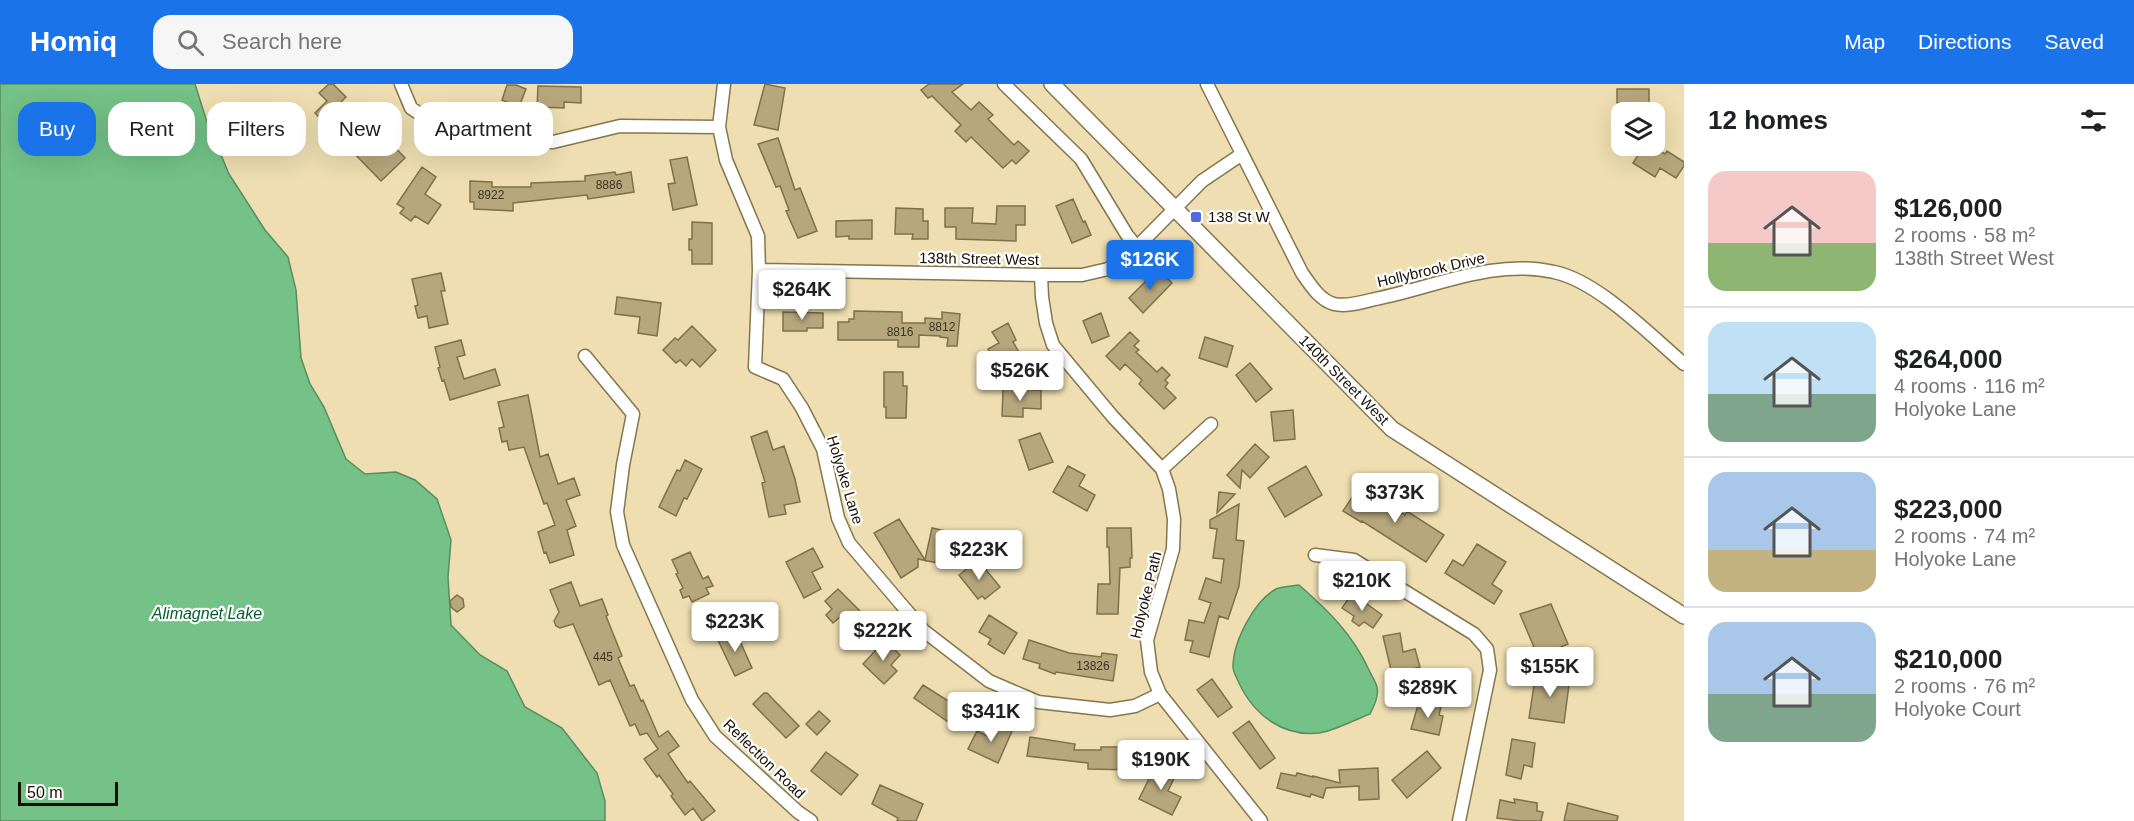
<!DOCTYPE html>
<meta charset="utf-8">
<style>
body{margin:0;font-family:Arial,sans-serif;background:#f6f6f6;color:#202124;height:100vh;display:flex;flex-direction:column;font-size:22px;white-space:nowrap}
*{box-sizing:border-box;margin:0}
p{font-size:20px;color:#757577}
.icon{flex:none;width:33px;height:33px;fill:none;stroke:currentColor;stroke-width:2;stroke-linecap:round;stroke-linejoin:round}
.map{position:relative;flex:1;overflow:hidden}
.sheet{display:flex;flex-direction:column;background:#fff;width:450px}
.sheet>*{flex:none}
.hud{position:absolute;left:18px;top:18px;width:570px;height:54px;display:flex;gap:12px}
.tools{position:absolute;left:1611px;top:18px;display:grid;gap:12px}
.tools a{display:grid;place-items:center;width:54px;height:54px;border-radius:12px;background:#fff;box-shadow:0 6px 24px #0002;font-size:30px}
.scale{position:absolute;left:18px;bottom:15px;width:100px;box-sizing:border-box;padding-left:6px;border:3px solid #161102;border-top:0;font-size:16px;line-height:21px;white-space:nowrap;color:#161102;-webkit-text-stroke:4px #fff;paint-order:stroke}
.price{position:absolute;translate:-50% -51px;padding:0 14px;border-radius:6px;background:#fff;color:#222;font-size:20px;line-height:39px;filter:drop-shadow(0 2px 3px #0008)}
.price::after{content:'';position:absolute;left:50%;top:36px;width:18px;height:14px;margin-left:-9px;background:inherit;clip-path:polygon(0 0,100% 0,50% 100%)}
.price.current{background:#1a73e8;color:#fff}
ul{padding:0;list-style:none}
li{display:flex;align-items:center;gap:18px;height:150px;padding:0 24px}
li+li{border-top:2px solid #e0e0e0}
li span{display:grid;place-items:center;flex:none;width:168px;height:120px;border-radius:18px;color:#555}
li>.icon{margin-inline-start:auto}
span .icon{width:72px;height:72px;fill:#fffc;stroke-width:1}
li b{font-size:26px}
h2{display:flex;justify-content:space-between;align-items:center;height:72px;padding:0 24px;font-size:26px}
.tag{padding:0 21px;border-radius:18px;background:#fff;box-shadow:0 6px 24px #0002;font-size:21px;line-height:54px}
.tag.current{background:#1a73e8;color:#fff}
header{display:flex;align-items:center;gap:36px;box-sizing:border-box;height:84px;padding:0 30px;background:#1a73e8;color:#fff}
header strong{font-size:28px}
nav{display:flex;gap:33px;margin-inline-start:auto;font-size:21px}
.search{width:420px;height:54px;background:#f6f6f6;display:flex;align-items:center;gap:15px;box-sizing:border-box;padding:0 21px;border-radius:18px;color:#757577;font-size:22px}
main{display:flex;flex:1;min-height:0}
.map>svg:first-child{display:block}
.water{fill:#74c288;stroke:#588d60;stroke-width:1.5}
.building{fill:#b7a77c;stroke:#7f7148;stroke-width:1.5}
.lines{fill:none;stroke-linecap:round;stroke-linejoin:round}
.minor-casing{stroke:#85764d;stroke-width:15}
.tertiary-casing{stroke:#85764d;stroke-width:18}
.minor{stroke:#fff;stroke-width:12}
.tertiary{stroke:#fff;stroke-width:15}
.poi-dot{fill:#526adf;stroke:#fff;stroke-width:2}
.labels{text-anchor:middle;stroke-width:4.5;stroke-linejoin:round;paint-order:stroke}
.number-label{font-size:12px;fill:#3e3620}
.poi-label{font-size:15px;fill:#161102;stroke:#fff;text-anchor:start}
.street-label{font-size:15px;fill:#161102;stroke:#fff}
.water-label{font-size:16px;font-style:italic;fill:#005f2b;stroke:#fff}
</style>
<header>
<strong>Homiq</strong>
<div class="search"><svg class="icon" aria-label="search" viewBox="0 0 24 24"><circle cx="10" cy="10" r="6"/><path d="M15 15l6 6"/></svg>Search here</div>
<nav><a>Map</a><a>Directions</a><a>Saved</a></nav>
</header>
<main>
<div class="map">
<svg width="1684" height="737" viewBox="0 0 1684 737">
<rect width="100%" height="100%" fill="#eedeb1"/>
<!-- water -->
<path class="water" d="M0,0H195L206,35L229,90L265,146L288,173L296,206L301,274L310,300L324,323L346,375L365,390L396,388L415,396L437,415L451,456L448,493L451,541L480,571L507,587L525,623L562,644L579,666L597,689L605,717V737H0Z
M1299,501C1328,526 1353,551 1369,586C1371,591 1376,598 1377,603C1379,612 1374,622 1370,630C1356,635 1334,647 1319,649C1283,653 1254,631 1239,599C1237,594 1233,588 1233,583C1233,558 1254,517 1276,505C1283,502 1292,502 1299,501Z"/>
<!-- building -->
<path class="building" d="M329,0H333L346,13L339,20L352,33L348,37L379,70L391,59L405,74L381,97L315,29L327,17L319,9Z
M765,0L785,4L778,46L754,41Z
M929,0H963L952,8L971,26L979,18L993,31L988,35L1014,61L1018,57L1029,67L1016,80L1012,76L1003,84L971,53L966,58L955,47L961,41L932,12L928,14L921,6Z
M507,1H516L526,5L519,23L502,16Z
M538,2L581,3V19L564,18V24L537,23Z
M1617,5H1649V23H1641V28H1621L1620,19H1617Z
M778,54L795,106L800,104L817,147L798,154L786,127L789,126L780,102L776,103L758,60Z
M1644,62H1651L1665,70L1667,67L1684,78V82L1676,94L1660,84L1655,93L1633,79Z
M687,73L697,121L673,126L668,100L675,99L670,76Z
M422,83L436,93L425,110L441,121L428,140L415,132L411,137L400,129L404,124L397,120Z
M615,88L616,91L631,88L634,108L588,115L587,111L513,119V127L474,125V118H470V97L492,98V103H531V99L585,97V92Z
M1073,115L1083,138L1085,137L1091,151L1072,159L1056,122Z
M997,122H1025V141H1016V157L956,155V143H945V124H973L972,139L996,140Z
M896,124L923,125V137H928V155H912L913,150H895Z
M872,136V155H849V152L836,153V137Z
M692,138L712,139V180H692V166H689V155H692Z
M1158,185L1172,199L1143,229L1129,214Z
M441,189L445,207H441L448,240L429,244L427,232L418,234L415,222L418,221L412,195Z
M617,213L661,219L657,252L638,249L640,233L615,230Z
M854,227L902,228V239H925V234L942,235V228L960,230L957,262H947L948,254L940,253V252L919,251V263H898V256H838V238H849V235H854Z
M783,228L823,229V244H807V247H783Z
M1101,229L1109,252L1092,259L1083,237Z
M1008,239L1016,256L1013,258L1020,270L998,283L988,265L999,259L992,248Z
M692,242L716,266L700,283L692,275L686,282L680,276L676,279L663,266L675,254L678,256Z
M1130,248L1139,257L1134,262L1139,266L1136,268L1157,288L1162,283L1170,291L1165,296L1168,299L1165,303L1176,314L1164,325L1139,300L1142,296L1125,280L1120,286L1106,272Z
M1205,253L1233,262L1227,283L1199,274Z
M461,256L465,271L457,273L464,295L495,285L500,301L450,316L444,296L442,297L438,284L440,283L435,263Z
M1250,279L1272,305L1256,318L1236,291Z
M884,288H903V302H907L906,334H886V323H884Z
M1003,305L1041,306V325L1023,324V333L1002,332Z
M528,311L540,373L548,370L558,400L574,394L580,411L566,416L576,442L567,446L574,471L550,479L546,468L544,469L538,448L555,441L547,419L544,420L524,363L509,366L507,357L502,358L499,344L504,343L498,318Z
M1293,326L1295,355L1274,357L1271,328Z
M767,347L773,366L784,362L795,395L800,418L784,421L786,430L769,433L762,399L765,398L751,353Z
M1040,349L1053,378L1029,386L1019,356Z
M1255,360L1269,373L1250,394L1242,386L1240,404L1227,391Z
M685,376L702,385L687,415L684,414L676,432L659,423L677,386L680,387Z
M1068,382L1085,391L1079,402L1095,411L1087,427L1053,408Z
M1306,382L1322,411L1285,433L1268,404Z
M1359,403L1405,431L1407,427L1444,451L1426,478L1362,437L1361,438L1343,427Z
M1219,408L1235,410L1217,429Z
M1239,420L1236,456L1244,457L1239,502L1228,535L1219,532L1209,573L1190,568L1193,557L1185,556L1189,536L1204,539L1211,519L1199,515L1206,494L1221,499L1224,475L1213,474L1217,445L1210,444V436Z
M899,435L925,476L932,444L968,452L964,470L945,468L943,480L918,475V483L901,494L874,449Z
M1107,444H1131L1132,474H1130V483L1120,484L1118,530H1097L1098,500H1110L1109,463H1107Z
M1477,460L1506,478L1492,500L1502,507L1494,520L1445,489L1453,476L1463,482Z
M813,464L823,483L812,488L821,505L804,514L786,478Z
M690,468L703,495L708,492L713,502L706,504L709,510L692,518L689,512L683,514L680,506L683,504L676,490L678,489L672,476Z
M978,476L1000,503L985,515L982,512L978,515L959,491Z
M571,498L580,522L602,515L608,531L606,532L622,572L618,574L630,602L634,601L641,617L643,616L659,653L668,647L679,662L668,670L688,699L690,697L715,727L702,737L693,724L685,731L671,712L673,710L659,691L657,693L644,675L658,665L647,649L640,651L635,640L630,642L610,596L599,601L573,540L560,544L556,542L554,537L559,528L550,506Z
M838,505L872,539L859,551L840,533L833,539L826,531L832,525L825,517Z
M1352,509L1382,531L1373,544L1364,538L1359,542L1352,537L1354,532L1342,524Z
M457,511L463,515L464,523L457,528L451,523L450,517Z
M1551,520L1568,560L1553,566L1554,569L1539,575L1520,530Z
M989,531L1017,549L1004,570L988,560L991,555L979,548Z
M735,546L752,584L735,592L717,554Z
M1400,549L1403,568L1415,565L1420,583L1392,590L1383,552Z
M885,556L900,571L891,581L897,587L884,600L863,580Z
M1029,556L1069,569L1101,573L1102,569L1117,571L1113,597L1056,588L1055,590L1039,584L1040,580L1023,575Z
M1536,588L1570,593L1564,639L1529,634Z
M1212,595L1232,623L1218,633L1197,606Z
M923,601L961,625L951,640L914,614Z
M764,609H767L799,642L786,654L753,620Z
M1419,618L1441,623L1439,631L1443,632L1439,651L1411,645Z
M819,627L830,637L817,651L806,640Z
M1249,637L1275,674L1260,685L1233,649Z
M994,638L1012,647L998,679L968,665L977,647L987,652Z
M1030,653L1075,660L1074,666H1101V663H1120L1119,669H1136V686L1088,685V679L1027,672Z
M1512,655L1535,659L1532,683L1524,681L1521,695L1506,691Z
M1427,667L1441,684L1407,714L1392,696Z
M826,668L858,691L841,711L811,687Z
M1156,681L1176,690L1168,707L1181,713L1172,731L1139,715Z
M1378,684L1379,715L1359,716V702L1326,704L1323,714L1311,710L1310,713L1277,704L1281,689L1296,692L1297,689L1313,693V692L1340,699L1339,686Z
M880,701L923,720L916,737H897L898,734L872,720Z
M1514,715L1537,719V727L1543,728L1541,737H1521L1497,734L1500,716L1515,719Z
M1568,719L1618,732L1617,737H1564Z"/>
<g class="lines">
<defs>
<path id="minor" d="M401,0L411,24L455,54L553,58L620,42L719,43
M724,0L719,43L726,76L758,152L759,186L755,283L783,295L802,324L823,365L838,434L849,459L924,547L989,597L1038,618L1110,626L1135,622L1160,610
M1004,0L1081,75L1127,151L1137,163
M1207,0L1302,189C1310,200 1319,216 1334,220C1346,223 1363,218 1375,215C1433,204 1494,174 1554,188C1598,197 1650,251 1684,280
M759,186L1041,191H1082L1108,185L1137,163L1202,97L1242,70
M1041,191L1042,213L1046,239L1053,261L1113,333L1162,385L1169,405L1174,435L1173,465L1147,556L1151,588L1160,610L1261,737
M585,272L633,330L623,381L617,428L623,461L692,616L715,652L798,728L811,737
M1162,385L1211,340
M1315,471L1354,476L1474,550L1487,565L1490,586L1459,737"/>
<path id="tertiary" d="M1052,0L1392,345L1684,532"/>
</defs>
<!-- minor casing -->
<use href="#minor" class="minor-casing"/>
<!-- tertiary casing -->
<use href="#tertiary" class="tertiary-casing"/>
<!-- minor -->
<use href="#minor" class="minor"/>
<!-- tertiary -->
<use href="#tertiary" class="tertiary"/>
</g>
<!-- markers -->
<rect class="poi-dot" x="1190" y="127" width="12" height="12" rx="3"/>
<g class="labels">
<!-- number labels -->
<g class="number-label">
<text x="609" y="105">8886</text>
<text x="491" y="115">8922</text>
<text x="942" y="247">8812</text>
<text x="900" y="252">8816</text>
<text x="603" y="577">445</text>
<text x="1093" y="586">13826</text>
</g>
<!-- poi labels -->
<g class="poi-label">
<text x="1208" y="138">138 St W</text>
</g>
<!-- street labels -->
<g class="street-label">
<text transform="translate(979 175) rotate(1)" y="5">138th Street West</text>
<text transform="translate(1431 186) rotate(-13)" y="5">Hollybrook Drive</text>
<text transform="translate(1344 296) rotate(45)" y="5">140th Street West</text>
<text transform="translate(845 396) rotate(73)" y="5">Holyoke Lane</text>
<text transform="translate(1146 511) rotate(-76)" y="5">Holyoke Path</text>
<text transform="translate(764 675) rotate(44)" y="5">Reflection Road</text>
</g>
<!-- water labels -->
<g class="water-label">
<text x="207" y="535">Alimagnet Lake</text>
</g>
</g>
</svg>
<div class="tools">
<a><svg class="icon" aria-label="layers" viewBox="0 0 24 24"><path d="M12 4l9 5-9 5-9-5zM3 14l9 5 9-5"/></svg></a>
</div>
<div class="scale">50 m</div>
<b class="price current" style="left:1150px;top:207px">$126K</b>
<b class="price" style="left:802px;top:237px">$264K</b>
<b class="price" style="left:1020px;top:318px">$526K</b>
<b class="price" style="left:1395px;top:440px">$373K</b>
<b class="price" style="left:979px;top:497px">$223K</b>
<b class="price" style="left:1362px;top:528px">$210K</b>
<b class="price" style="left:735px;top:569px">$223K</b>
<b class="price" style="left:883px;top:578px">$222K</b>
<b class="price" style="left:1550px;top:614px">$155K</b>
<b class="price" style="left:1428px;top:635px">$289K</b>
<b class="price" style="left:991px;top:659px">$341K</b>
<b class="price" style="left:1161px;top:707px">$190K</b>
<div class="hud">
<a class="tag current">Buy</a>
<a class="tag">Rent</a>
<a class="tag">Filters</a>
<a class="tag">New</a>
<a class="tag">Apartment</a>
</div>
</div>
<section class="sheet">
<h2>12 homes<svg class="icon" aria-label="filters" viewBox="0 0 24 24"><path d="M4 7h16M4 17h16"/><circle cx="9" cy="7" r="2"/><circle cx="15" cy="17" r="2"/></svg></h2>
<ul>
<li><span style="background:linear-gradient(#f6c9c9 60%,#8fb573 0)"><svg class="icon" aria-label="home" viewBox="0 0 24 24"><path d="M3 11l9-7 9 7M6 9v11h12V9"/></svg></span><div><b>$126,000</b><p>2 rooms · 58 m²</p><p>138th Street West</p></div></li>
<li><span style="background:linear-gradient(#bfe0f5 60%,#7fa58c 0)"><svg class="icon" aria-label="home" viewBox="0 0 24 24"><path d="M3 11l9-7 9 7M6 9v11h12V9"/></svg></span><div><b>$264,000</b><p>4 rooms · 116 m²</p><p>Holyoke Lane</p></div></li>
<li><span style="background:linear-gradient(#a9c7e8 65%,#c2b280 0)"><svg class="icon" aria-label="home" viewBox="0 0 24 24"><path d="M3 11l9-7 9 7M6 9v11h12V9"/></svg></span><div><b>$223,000</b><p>2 rooms · 74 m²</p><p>Holyoke Lane</p></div></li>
<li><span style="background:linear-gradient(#a9c7e8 60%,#7fa58c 0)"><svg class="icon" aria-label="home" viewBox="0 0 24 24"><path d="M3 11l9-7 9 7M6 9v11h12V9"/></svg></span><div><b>$210,000</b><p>2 rooms · 76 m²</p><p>Holyoke Court</p></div></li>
</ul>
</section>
</main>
